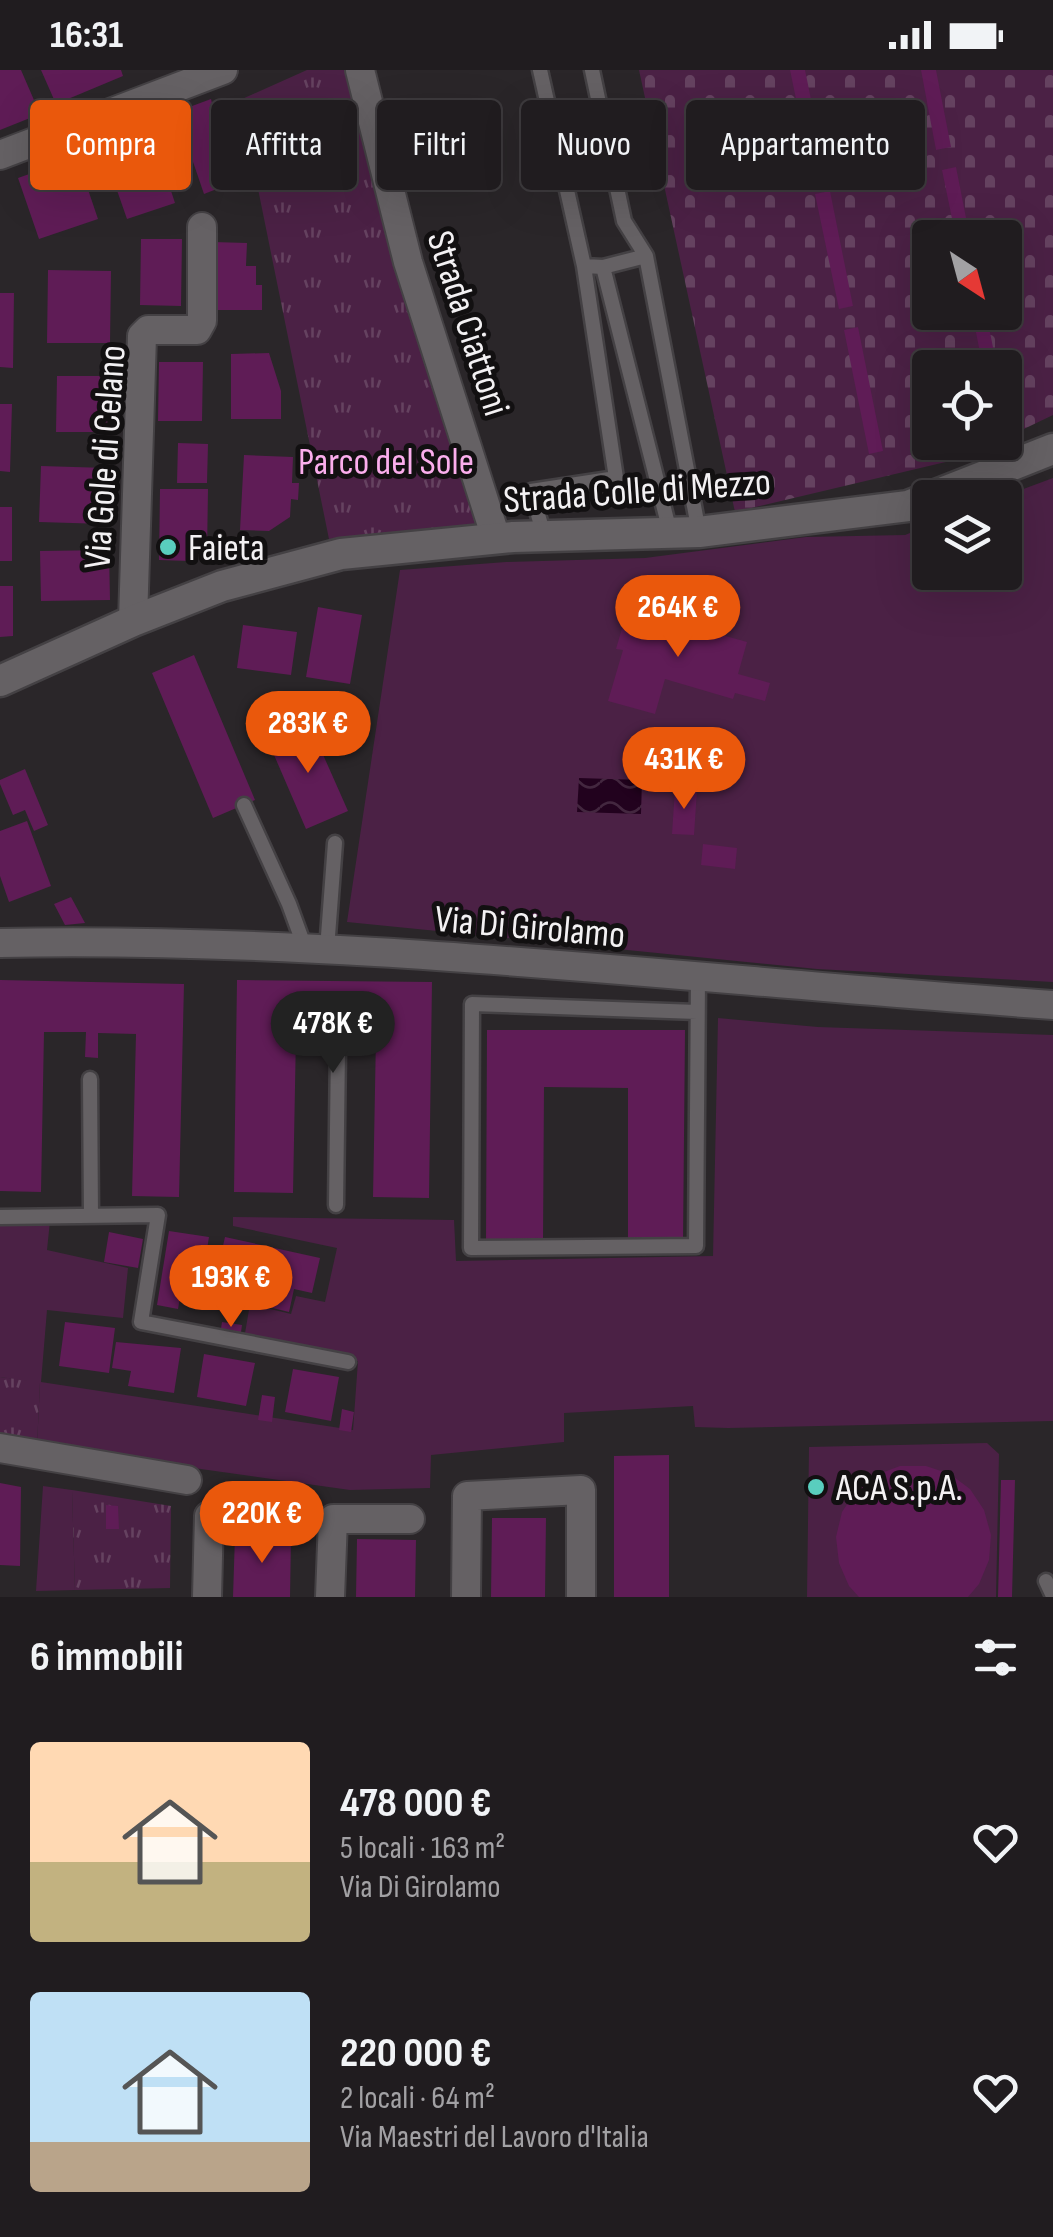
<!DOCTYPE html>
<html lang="it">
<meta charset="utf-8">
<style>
body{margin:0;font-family:"Sofia Sans Condensed",sans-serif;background:#2d292c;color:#f1f3f6;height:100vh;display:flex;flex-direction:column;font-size:38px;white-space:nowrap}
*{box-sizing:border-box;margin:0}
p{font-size:32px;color:#a2a1a4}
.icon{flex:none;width:55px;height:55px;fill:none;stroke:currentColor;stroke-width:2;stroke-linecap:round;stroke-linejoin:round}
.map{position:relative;height:1527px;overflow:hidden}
.drawer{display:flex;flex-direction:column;background:#201c1f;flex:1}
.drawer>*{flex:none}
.top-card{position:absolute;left:30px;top:30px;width:995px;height:90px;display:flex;gap:20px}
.needle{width:65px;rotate:144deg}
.fabs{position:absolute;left:912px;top:150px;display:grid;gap:20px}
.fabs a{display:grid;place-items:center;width:110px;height:110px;border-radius:10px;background:#201c1f;box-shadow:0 10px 40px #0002,0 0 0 2px #3d3a3d;font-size:50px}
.price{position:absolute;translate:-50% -85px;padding:0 22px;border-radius:35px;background:#ea580c;color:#fff;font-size:32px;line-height:65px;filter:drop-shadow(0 2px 5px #0008)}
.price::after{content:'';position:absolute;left:50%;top:60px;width:30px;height:22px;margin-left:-15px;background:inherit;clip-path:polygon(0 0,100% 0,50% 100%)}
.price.on{background:#222;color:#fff}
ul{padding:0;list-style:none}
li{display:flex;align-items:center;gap:30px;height:250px;padding:0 30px}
li span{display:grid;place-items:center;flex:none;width:280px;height:200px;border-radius:10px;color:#555}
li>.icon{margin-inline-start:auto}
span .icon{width:120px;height:120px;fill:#fffc;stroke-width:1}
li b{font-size:42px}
h2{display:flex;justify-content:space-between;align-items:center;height:120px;padding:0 30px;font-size:42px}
.tag{padding:0 35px;border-radius:10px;background:#201c1f;box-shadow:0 10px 40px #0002,0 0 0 2px #3d3a3d;font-size:35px;line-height:90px}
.tag.on{background:#ea580c;color:#fff}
.status{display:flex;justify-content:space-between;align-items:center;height:70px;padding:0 50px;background:#201c1f;direction:ltr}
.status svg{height:28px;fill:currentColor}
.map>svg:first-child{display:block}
.green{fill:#4b2145}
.cemetery{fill:url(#cemetery-stones);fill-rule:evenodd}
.park{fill:url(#park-tufts)}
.water{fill:url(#water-waves)}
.building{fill:#5f1c56}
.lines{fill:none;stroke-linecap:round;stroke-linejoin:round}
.lane-casing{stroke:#444144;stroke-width:19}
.street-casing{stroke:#444144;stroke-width:32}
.secondary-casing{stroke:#444144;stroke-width:35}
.lane{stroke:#656164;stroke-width:14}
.street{stroke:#656164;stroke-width:28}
.secondary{stroke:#656164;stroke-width:30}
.poi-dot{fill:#59cebe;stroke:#121011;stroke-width:4}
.labels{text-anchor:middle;stroke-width:10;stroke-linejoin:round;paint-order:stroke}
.street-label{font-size:38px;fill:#f3f1f3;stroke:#121011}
.park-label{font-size:38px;fill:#fbaeed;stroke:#121011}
.poi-label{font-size:38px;fill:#f3f1f3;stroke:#121011;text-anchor:start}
</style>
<div class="status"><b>16:31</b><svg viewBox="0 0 49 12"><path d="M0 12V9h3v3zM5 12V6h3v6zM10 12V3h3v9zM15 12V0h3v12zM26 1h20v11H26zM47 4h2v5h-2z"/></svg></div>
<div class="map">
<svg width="1053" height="1527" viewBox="0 0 1053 1527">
<defs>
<pattern id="cemetery-stones" width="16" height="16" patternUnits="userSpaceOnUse" patternTransform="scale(2.5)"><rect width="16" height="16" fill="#4b2145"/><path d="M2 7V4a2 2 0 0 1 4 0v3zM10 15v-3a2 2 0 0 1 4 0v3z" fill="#654260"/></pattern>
<pattern id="park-tufts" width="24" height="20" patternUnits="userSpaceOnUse" patternTransform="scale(2.5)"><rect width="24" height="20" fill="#4b2145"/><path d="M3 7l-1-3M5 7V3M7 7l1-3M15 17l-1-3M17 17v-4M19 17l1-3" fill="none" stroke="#654260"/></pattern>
<pattern id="water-waves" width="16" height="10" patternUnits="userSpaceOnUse" patternTransform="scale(2.5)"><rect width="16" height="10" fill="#22021e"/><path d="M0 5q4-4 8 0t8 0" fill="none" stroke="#43273f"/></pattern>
</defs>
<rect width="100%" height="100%" fill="#2a2629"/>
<!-- green -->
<path class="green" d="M1053,408V912L817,899L347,852L400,500L506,492L645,488L806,467L905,465L930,455V502H1005V428L1002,427Z
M718,948L818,957L1053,965V1351L728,1358L695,1357L693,1336L564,1343V1372L431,1385L430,1418L350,1420L37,1376L40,1313L0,1307V1152L50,1151L47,1180L128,1198L123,1248L47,1240L41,1312L353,1360L358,1291L244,1269L250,1234L291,1244L296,1226L325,1232L337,1178L233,1156V1147L454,1150L456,1191L713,1186Z
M987,1373L999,1384L996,1527H807L809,1377Z
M43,1416L72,1420L75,1520L36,1521Z"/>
<!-- cemetery -->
<path class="cemetery" d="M639,0H1053V345L1005,368V298H930V372L995,373L954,390L735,442ZM930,168H1005V242H930Z"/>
<!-- park -->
<path class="park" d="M307,0H351L483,460L329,469L240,30Z
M0,1307L40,1312L37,1376L0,1370Z
M72,1420L171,1436L170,1518L75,1520Z"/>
<!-- water -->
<path class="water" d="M579,708L642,710L641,744L577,742Z"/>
<!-- building -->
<path class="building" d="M0,0H21L40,44L0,60Z
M41,0H121L123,6L56,34Z
M790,0H805L826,103L812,106Z
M921,0H936L951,77L936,80Z
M211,29L232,113L204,124L176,42Z
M153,66L175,133L127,149L104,83Z
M77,87L98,149L39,169L18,108Z
M956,97L970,168H956L942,100Z
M830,121L853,236L839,239L815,124Z
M141,169H182L181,236L140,235Z
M213,172L247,173L246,196H256V215H262V240H212Z
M48,200L111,201L110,273H47Z
M0,223H14L13,298L0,297Z
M972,242H986L997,298H983Z
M858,257L883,381L869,384L844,260Z
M269,283L281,321V349H231V284Z
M159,292H203L202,351H158Z
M57,306H108L107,362H56Z
M0,334H12L10,402L0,401Z
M178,373L208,374L207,413H177Z
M244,385L293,387L292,413H299L298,430L291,429L290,447L269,461L240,460Z
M41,396L107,398L105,454L39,452Z
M160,419H208L207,484H189V491L159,490Z
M0,437H12V491H0Z
M109,480L110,530L41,531L40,481Z
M0,516H13V566L0,567Z
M318,537L362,545L350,614L306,607Z
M692,537L720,544L715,563L747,572L738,604L770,613L765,631L735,623L733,629L665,609L655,644L608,631L623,580L616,579L628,538L688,555Z
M243,555L297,562L291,605L237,598Z
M194,585L255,730L213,748L152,603Z
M309,653L348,741L306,759L268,671Z
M25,699L48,755L34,761L25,740L13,745L0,714V710Z
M675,719L697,720L694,765L672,764Z
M27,751L51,816L9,832L0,806V761Z
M703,774L737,778L735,799L701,795Z
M71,827L85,853L65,855L54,834Z
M0,910L184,914L179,1127L132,1126L136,964L98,963V988L85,987L86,962H44L41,1122L0,1121Z
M237,910L432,912L429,1128L373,1127L376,965L296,964L293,1123L234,1122Z
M487,960H685L683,1172H628V1018L544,1017L543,1171H486Z
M169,1161L209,1167L206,1185L188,1182L178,1239L157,1235Z
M109,1162L143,1169L138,1198L104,1192Z
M225,1167L320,1188L312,1223L294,1219L289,1242L256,1234L260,1217L216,1207Z
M206,1194L217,1197L213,1212L202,1209Z
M65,1252L115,1258L109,1303L59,1296Z
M222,1252L242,1255L240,1269L220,1265Z
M116,1272L181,1278L174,1323L128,1316L131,1301L112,1298Z
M204,1284L255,1293L246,1336L197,1327Z
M293,1299L339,1307L331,1351L285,1342Z
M262,1325L275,1327L272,1352L258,1350Z
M342,1339L354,1342L351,1362L339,1360Z
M669,1385V1527H614V1386Z
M900,1396H926L950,1404L970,1419L984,1440L991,1465L989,1490L979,1514L968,1527H859L849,1516L839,1493L836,1467L842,1442L856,1421L876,1405Z
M1001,1410H1015L1012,1527H998Z
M0,1413L21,1417L20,1496L0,1495Z
M106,1435L118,1436L119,1459H106Z
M492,1448H546L545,1527H491Z
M235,1465L291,1466L290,1527H233Z
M357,1469L416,1470L415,1527H356Z"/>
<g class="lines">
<defs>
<path id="lane" d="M540,0L584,196L603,197L670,462
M592,0L624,151L646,186L699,462
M603,197L646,186
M544,465L531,421L616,408L584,196
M244,735L289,834L305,878
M327,879L335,773
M697,942L472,934L471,1178L696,1176L698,908
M90,1009L91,1146
M336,1135L338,979
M0,1147L158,1145L141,1252L348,1292
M1046,1511L1053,1526"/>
<path id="street" d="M360,0L408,192L496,468
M0,85L223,0
M133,551L142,266L148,260H197L202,251V157
M0,873C352,866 702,911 1053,935
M0,1378L187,1410
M207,1527L209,1446H279
M330,1527L333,1449H410
M466,1527L467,1426L581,1420V1527"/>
<path id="secondary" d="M0,611L133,551L222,516L341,484L513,467L699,462L908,436L1053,379"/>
</defs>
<!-- lane casing -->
<use href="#lane" class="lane-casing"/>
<!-- street casing -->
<use href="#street" class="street-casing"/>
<!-- secondary casing -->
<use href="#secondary" class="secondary-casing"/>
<!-- lane -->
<use href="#lane" class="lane"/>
<!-- street -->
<use href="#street" class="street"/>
<!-- secondary -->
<use href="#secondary" class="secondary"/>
</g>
<!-- markers -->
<g class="poi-dot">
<circle cx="168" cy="477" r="10"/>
<circle cx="816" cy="1417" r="10"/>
</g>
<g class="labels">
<!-- street labels -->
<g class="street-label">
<text transform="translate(469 253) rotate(72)" y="13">Strada Ciattoni</text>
<text transform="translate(104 387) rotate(-86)" y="13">Via Gole di Celano</text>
<text transform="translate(637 420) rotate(-4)" y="13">Strada Colle di Mezzo</text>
<text transform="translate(530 856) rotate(5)" y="13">Via Di Girolamo</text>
</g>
<!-- park labels -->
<g class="park-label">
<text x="386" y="404">Parco del Sole</text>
</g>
<!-- poi labels -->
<g class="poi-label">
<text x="188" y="490">Faieta</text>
<text x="836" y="1430">ACA S.p.A.</text>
</g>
</g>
</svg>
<div class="fabs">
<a><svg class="needle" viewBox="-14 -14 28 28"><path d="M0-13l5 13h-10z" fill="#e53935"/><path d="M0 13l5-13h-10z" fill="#a2a1a4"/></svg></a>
<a><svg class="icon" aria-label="locate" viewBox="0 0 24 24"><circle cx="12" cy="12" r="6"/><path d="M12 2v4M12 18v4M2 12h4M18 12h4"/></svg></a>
<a><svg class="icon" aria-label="layers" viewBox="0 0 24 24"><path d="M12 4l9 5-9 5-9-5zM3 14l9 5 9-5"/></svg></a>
</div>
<b class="price" style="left:678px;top:590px">264K €</b>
<b class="price" style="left:308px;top:706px">283K €</b>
<b class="price" style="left:684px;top:742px">431K €</b>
<b class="price on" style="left:333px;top:1006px">478K €</b>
<b class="price" style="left:231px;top:1260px">193K €</b>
<b class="price" style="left:262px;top:1496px">220K €</b>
<div class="top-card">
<a class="tag on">Compra</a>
<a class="tag">Affitta</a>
<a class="tag">Filtri</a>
<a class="tag">Nuovo</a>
<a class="tag">Appartamento</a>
</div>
</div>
<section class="drawer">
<h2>6 immobili<svg class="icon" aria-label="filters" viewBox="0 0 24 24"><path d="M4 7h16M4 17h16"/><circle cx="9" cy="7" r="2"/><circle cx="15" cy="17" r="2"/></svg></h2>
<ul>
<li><span style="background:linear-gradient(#ffd9b3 60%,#c2b280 0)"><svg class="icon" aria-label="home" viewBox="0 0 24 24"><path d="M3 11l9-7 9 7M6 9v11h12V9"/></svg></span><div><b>478 000 €</b><p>5 locali · 163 m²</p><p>Via Di Girolamo</p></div><svg class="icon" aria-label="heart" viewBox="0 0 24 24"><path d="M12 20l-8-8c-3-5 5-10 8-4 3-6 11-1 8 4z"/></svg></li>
<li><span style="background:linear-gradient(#bfe0f5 75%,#b9a48a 0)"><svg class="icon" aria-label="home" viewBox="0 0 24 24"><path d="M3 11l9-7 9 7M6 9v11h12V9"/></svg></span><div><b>220 000 €</b><p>2 locali · 64 m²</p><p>Via Maestri del Lavoro d'Italia</p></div><svg class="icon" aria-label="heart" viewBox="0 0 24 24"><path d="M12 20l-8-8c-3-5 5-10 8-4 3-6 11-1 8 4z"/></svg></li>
</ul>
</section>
